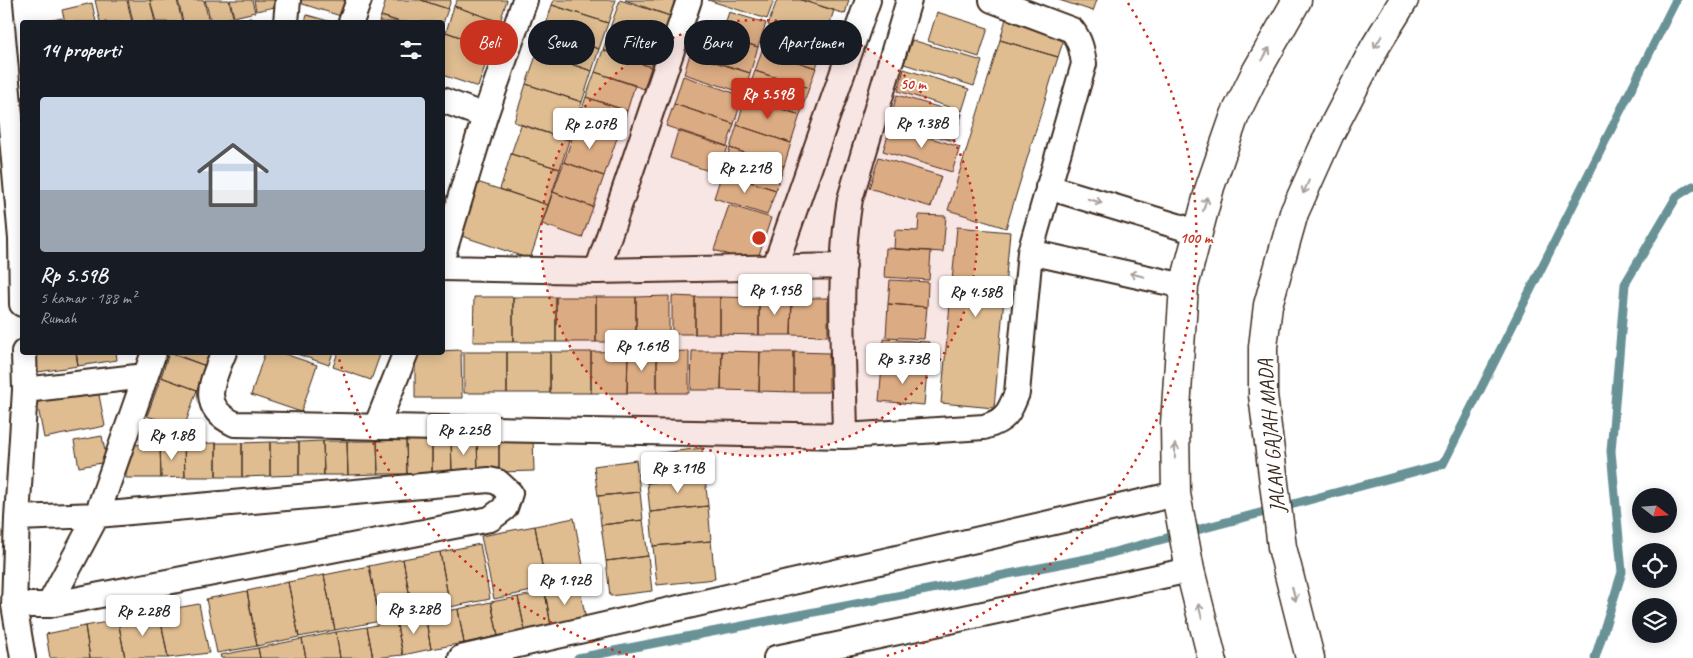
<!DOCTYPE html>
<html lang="id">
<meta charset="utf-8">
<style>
body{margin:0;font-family:Caveat,sans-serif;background:#242831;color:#f1f3f6;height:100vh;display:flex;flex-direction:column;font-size:19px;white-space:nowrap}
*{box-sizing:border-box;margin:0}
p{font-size:16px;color:#9ea1a6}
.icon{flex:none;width:28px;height:28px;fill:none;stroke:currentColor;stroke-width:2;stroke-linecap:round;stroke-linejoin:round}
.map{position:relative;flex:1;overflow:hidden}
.panel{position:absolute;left:20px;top:20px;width:425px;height:335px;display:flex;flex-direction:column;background:#171b24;border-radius:5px;box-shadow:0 2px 12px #0003}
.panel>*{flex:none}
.hud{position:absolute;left:460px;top:20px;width:475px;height:45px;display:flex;gap:10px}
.needle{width:32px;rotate:107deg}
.fabs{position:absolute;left:1632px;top:488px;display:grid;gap:10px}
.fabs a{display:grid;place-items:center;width:45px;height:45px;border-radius:50%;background:#171b24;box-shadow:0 2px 12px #0003;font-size:25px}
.price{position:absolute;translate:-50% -42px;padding:0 11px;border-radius:5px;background:#fff;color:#222;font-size:16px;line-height:32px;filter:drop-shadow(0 1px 2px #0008)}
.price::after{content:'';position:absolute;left:50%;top:30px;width:15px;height:11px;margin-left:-8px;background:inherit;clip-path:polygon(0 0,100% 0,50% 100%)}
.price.active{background:#c8321e;color:#fff}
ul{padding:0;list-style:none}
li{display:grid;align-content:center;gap:10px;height:265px;padding:0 20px}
li span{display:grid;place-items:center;height:155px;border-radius:5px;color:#555}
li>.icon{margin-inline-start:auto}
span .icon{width:90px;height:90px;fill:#fffc;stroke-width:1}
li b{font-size:21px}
h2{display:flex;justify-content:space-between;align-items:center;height:60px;padding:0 20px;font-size:21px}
.tag{padding:0 18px;border-radius:22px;background:#171b24;box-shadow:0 2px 12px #0003;font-size:18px;line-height:45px}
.tag.active{background:#c8321e;color:#fff}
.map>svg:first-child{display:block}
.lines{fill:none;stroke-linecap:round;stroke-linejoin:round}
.stream{stroke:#699296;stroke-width:9}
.building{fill:#dfbd91;stroke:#3b2a1e}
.minor-casing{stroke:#3b2a1e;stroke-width:28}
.trunk-casing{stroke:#3b2a1e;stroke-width:31}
.minor{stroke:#fff;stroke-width:24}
.trunk{stroke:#fff;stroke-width:28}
.oneway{stroke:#a79f9a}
.ring{fill:none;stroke:#c8321e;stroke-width:2.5;stroke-dasharray:2.5 5}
.labels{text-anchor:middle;stroke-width:4;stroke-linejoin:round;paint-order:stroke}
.street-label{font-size:21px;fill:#3b2a1e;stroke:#fff}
.centre{fill:#c8321e;stroke:#fff;stroke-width:2.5}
.ring-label{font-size:15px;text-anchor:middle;font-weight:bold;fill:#c8321e;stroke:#fff;stroke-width:4;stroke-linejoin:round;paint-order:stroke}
</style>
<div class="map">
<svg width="1693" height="658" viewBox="0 0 1693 658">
<rect width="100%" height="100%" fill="#fff"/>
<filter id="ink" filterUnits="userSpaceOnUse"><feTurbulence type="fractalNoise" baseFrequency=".02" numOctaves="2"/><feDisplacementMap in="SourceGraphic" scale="10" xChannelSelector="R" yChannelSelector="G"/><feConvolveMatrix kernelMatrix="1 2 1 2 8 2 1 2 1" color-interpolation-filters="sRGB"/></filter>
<g filter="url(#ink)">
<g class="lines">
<!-- stream -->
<path class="stream" d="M578,658L1096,557L1443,464L1676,0
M1595,658L1622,572L1611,451L1625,284L1677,196L1693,186"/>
</g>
<!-- building -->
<path class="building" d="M95,0H127L132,22H100Z
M128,0H150L155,22H133Z
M150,0H177L182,22H156Z
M178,0H204L209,22H183Z
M205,0H229L233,17L211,22Z
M230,0H252L255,12L234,17Z
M254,0H274L275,7L256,11Z
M290,0H353L347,18Z
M386,0H421L448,9L442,26V22H400L381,16Z
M421,0H451L448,9Z
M457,0H507L500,22L454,6Z
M554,0H616L608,23L552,5Z
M620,0L670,16L661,42L611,25Z
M625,0H675L670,16Z
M708,0H774L767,19Z
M777,0H801L834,10L824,43L768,25Z
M801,0H849L845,14Z
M1059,0H1097L1093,11Z
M92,3L96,22H65L62,10Z
M552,5L608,23L599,49L544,31Z
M454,6L500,22L491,48L446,32Z
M729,12L766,23L758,47L721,36Z
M937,12L988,28L979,57L928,41Z
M307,15L332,22H305Z
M1007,15L1066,33L1058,57L1000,40Z
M381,16L400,22H379Z
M62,18L63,22H43Z
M251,18L252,22H231Z
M611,25L661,42L651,67L603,50Z
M769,27L823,45L816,68L762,50Z
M698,28L758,47L750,73L690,54Z
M544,31L599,49L592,71L537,53Z
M446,32L491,48L478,87L442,75V42Z
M912,40L982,61L974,86L904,64Z
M1000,40L1058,57L1006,228L948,210Z
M603,50L651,67L644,89L595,72Z
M762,50L816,68L809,88L755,71Z
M537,53L592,71L582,102L526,84Z
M690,54L750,73L744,93L684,74Z
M904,69L969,89L962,111L898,91Z
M755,71L809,88L800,115L746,97Z
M595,72L635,85L627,111L586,97Z
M683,76L743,96L734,124L674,104Z
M526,84L582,102L569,140L514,122Z
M897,95L962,114L954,141L889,122Z
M586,97L627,111L617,138L577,124Z
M746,97L800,115L791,143L737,125Z
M674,104L734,124L727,146L666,126Z
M577,124L617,138L604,176L564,162Z
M521,125L569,140L560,169L511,154Z
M737,125L791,143L784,166L730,148Z
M891,126L960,147L952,172L883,151Z
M678,131L728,147L718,174L670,158Z
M730,148L784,166L776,190L722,173Z
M511,154L560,169L548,205L500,189Z
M879,157L941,176L931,207L869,188Z
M564,162L604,176L593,207L553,192Z
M722,173L776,190L767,215L714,198Z
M474,181L548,205L530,259L456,234Z
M553,192L593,207L582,238L542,224Z
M729,205L771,218L756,264L714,250Z
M919,215L946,216L943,252L894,249L895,230L918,231Z
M957,227L1010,232L994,408L941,403Z
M886,248L931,251L929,280L884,277Z
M890,280L928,282L927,307L888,304Z
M669,296V342H636V297Z
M672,296L695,297V334H672Z
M474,297H513V342H473Z
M513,297H556V342H513Z
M556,297H596V342H556Z
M596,297H636V342H596Z
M695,297H720V334H695Z
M720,297L759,298V335L720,334Z
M759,298H792L791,335H759Z
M792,298H828V336L791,335Z
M888,304L927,307L924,339L886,337Z
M884,339L929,342L927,370L882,366Z
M461,350L462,398H415V352Z
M628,351L627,393H591V352Z
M628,351L657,352V393H627Z
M689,351V393H657V352Z
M692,351H722L721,390H691Z
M722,351L760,352L759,391L721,390Z
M35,352H76L78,366L38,372Z
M76,352H116L117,360L78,366Z
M169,352H210L206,366Z
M265,352H279L317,365L301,412L251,395Z
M291,352H333L329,365Z
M338,352H381L371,380L333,367Z
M464,352H507V393H464Z
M507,352H550V393H507Z
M550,352H591V393H550Z
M760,352H794V392L759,391Z
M794,352L829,353V392H794Z
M169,353L206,366L197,390L161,377Z
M882,366L927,370L924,405L879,401Z
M161,377L197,390L184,428L147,416Z
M98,390L105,426L44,438L37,402Z
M102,436L107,462L79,467L74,441Z
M499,438V472H478L477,439Z
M499,438H533L534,471L499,472Z
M432,439H451L452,473H432Z
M432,439V473L407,474L406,440Z
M451,439H477L478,472L452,473Z
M406,440L407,474H378L377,441Z
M323,441H347L348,475H324Z
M323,441L324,475H299V442Z
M347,441H377L378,474L348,475Z
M270,442H299V475L270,476Z
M270,442V476L242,477V443Z
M216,443V477H185L184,444Z
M216,443H242V477H216Z
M160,444L161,478H126V445Z
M160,444H184L185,477L161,478Z
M702,448L705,477L647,483L644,455Z
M636,460L640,492L598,496L594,466Z
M705,477L708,506L650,512L647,483Z
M640,492L643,520L601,525L598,496Z
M708,506L711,541L653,546L650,512Z
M574,518L586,581L546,588L535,526Z
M643,520L648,556L606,561L601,525Z
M535,526L546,588L494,599L481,536Z
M711,541L715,579L657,585L653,546Z
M480,544L490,599L450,607L440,552Z
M440,552L450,607L413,614L403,559Z
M648,556L652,591L610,596L606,561Z
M403,559L413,614L380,621L369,566Z
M369,566L380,621L335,630L324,575Z
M324,575L335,630L299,637L288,582Z
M288,582L299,637L257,646L247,591Z
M579,585L586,619L551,626L545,592Z
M247,591L257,646L217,653L206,599Z
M545,592L551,626L525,631L518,597Z
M518,597L525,631L498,636L491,602Z
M491,602L498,636L464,643L458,609Z
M199,604L209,653L168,658L159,611Z
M458,609L464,643L431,649L425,615Z
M159,611L168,658H125L118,620Z
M425,615L431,649L403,655L396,621Z
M118,620L125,658H90L85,626Z
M396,621L403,655L373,658L367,627Z
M85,626L90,658H50L46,634Z
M367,627L373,658H340L336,632Z
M336,632L340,658H306L302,639Z
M302,639L306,658H260L258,648Z
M258,648L260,658H221L220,655Z"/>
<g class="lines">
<defs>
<path id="minor" d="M0,3L21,239L22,304
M286,22L288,0
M351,22L359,0
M442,100L485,116
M1048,187L1197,232
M1030,252L1184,286
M442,258L485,116L525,0
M775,266L868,0
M442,268L597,271L844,266
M597,271L689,0
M224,352C212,382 198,407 235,424L845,436L984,427C1006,420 1008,415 1017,393L1030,252L1084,64C1082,50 1080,40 1072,30L992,0
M25,390L145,376
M376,427L406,352
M845,436C844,358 837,276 850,199L909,0
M14,605H49L490,519L505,508L510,493L498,482L489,480L97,515L17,518
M49,605L97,515L154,352
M23,658L14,605L17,518L25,390L24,352
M461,658L1176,494
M776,658L1190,570"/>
<path id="trunk" d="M1212,658L1190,570L1176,494L1175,424L1184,286L1210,187L1235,115L1255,74L1297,0
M1310,658L1282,547L1263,395V347L1268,305L1294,213L1330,133L1375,47L1404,0"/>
</defs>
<!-- minor casing -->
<use href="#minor" class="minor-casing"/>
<!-- trunk casing -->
<use href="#trunk" class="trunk-casing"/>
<!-- minor -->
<use href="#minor" class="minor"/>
<!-- trunk -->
<use href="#trunk" class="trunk"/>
</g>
<!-- one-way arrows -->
<defs><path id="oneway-shaft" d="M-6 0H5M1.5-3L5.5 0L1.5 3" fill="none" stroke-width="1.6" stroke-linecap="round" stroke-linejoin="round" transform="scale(1.25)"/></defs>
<g class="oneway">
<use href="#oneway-shaft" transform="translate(1378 42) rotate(121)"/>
<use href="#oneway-shaft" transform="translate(1266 54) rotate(-60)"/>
<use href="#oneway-shaft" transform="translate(1306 187) rotate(114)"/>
<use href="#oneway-shaft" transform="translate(1095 201) rotate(17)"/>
<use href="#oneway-shaft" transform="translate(1205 204) rotate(-75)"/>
<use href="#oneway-shaft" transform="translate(1137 275) rotate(-167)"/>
<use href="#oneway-shaft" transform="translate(1175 451) rotate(-89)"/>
<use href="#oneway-shaft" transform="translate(1294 594) rotate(75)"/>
<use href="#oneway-shaft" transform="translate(1200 611) rotate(-104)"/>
</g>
</g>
<!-- distance rings -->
<circle cx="759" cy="238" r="218" fill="#c8321e" fill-opacity=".12"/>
<g class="ring">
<circle cx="759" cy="238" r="218"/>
<path d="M635 657A437 437 0 0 1 338 355M1128 3A437 437 0 0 1 883 657"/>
</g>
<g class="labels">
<!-- street labels -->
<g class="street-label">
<text transform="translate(1271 436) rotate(-95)" y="7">JALAN GAJAH MADA</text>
</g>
</g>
<circle cx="759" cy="238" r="8" class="centre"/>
<g class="ring-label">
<text x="913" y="89">50 m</text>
<text x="1196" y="243">100 m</text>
</g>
</svg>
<div class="fabs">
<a><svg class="needle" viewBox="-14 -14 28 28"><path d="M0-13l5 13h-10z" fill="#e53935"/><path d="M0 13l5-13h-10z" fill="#9ea1a6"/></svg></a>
<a><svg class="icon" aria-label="locate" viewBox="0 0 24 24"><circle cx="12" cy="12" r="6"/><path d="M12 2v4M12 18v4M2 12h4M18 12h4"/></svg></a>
<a><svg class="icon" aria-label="layers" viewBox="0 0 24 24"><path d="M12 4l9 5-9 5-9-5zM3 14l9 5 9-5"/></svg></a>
</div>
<b class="price active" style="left:768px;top:120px">Rp 5.59B</b>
<b class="price" style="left:922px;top:149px">Rp 1.38B</b>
<b class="price" style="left:590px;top:150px">Rp 2.07B</b>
<b class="price" style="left:745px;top:194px">Rp 2.21B</b>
<b class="price" style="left:775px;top:316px">Rp 1.95B</b>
<b class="price" style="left:976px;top:318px">Rp 4.58B</b>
<b class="price" style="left:642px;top:372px">Rp 1.61B</b>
<b class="price" style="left:903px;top:385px">Rp 3.73B</b>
<b class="price" style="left:464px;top:456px">Rp 2.25B</b>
<b class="price" style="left:172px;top:461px">Rp 1.8B</b>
<b class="price" style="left:678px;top:494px">Rp 3.11B</b>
<b class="price" style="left:565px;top:606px">Rp 1.92B</b>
<b class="price" style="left:414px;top:635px">Rp 3.28B</b>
<b class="price" style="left:143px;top:637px">Rp 2.28B</b>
<div class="hud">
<a class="tag active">Beli</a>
<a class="tag">Sewa</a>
<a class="tag">Filter</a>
<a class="tag">Baru</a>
<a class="tag">Apartemen</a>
</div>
<section class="panel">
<h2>14 properti<svg class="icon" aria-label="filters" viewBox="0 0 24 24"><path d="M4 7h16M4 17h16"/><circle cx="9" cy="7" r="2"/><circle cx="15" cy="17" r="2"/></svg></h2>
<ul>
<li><span style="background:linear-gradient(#c9d6e8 60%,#9aa5b1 0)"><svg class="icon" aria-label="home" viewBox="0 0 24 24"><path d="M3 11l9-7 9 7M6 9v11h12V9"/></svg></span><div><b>Rp 5.59B</b><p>5 kamar · 188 m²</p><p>Rumah</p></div></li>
</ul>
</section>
</div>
